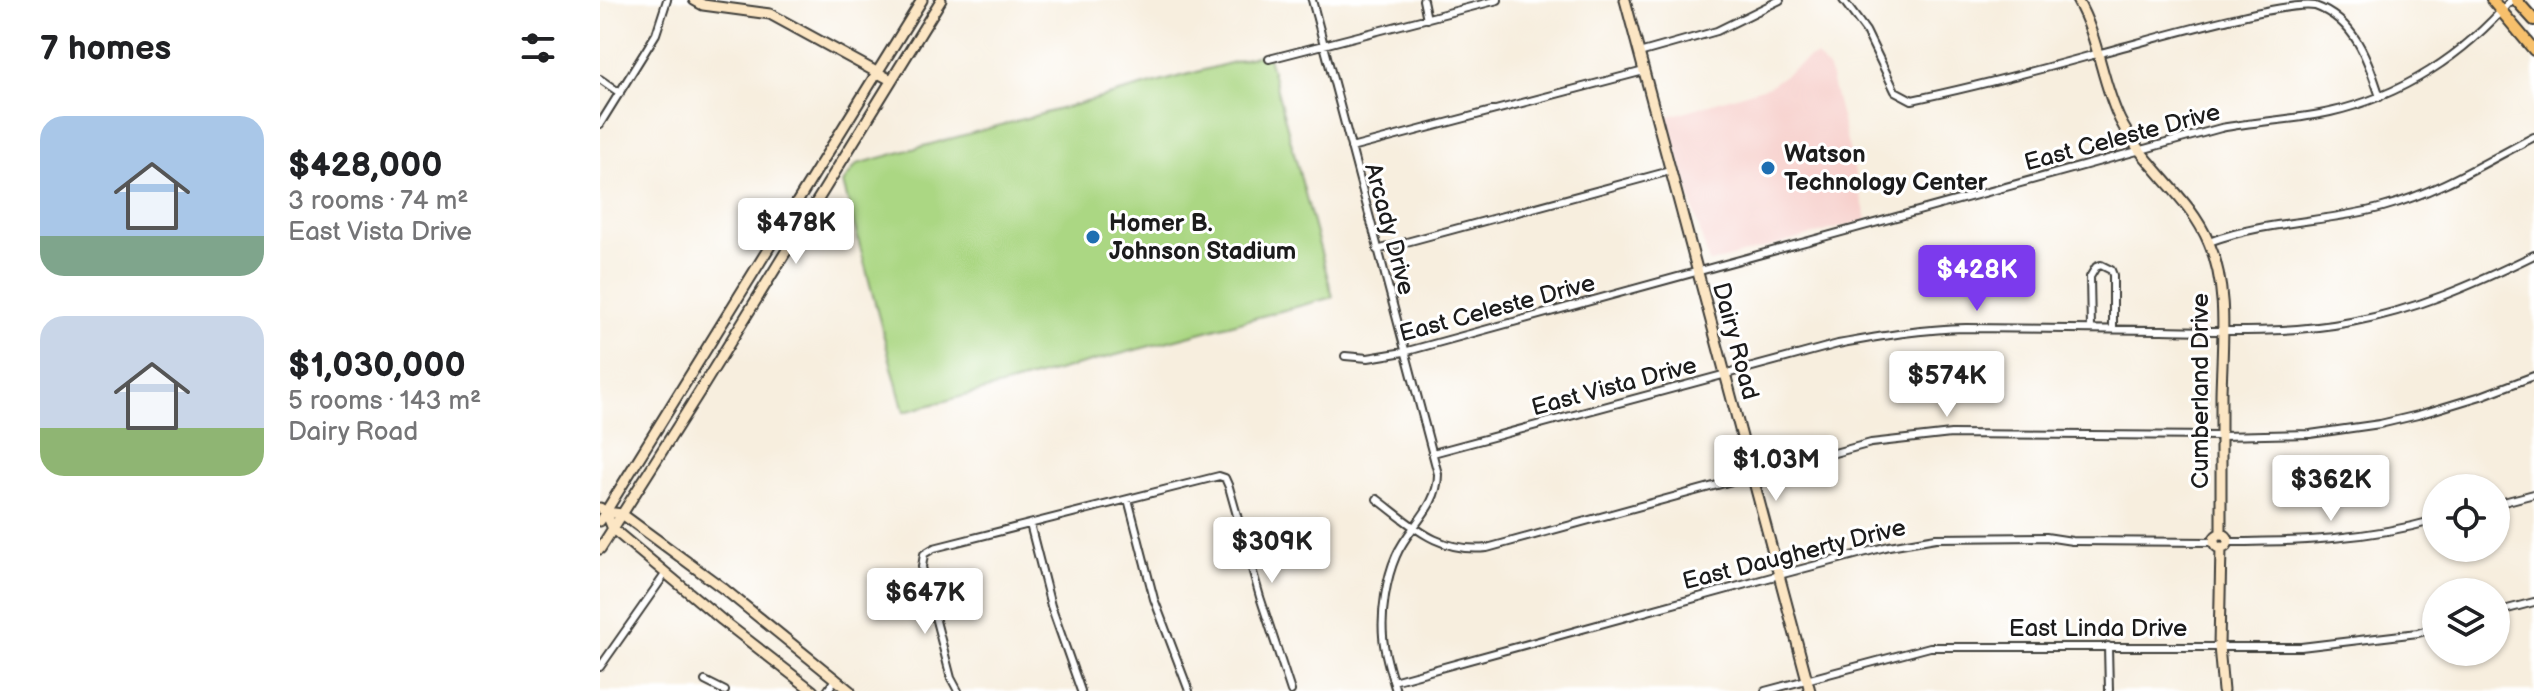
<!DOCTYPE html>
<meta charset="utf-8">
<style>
body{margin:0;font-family:"Balsamiq Sans",sans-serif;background:#f2f2f2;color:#202124;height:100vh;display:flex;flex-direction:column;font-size:30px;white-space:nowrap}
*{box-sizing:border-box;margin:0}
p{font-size:26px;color:#757577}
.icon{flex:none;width:44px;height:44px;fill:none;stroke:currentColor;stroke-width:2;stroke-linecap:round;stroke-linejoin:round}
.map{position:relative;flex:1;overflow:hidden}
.side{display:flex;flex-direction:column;background:#fff;width:600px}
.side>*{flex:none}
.tools{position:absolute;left:1822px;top:474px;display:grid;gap:16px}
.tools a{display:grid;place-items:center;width:88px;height:88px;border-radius:50%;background:#fff;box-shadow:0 2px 6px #0004;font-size:40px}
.price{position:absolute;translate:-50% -68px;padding:0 18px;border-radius:8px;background:#fff;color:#222;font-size:26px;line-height:52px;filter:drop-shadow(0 2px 4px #0008)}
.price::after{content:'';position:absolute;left:50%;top:48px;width:24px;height:18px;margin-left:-12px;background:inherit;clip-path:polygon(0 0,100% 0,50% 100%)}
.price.current{background:#7c3aed;color:#fff}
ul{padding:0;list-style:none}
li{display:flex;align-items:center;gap:24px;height:200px;padding:0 40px}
li span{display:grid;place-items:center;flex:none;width:224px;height:160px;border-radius:24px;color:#555}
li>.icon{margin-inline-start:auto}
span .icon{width:96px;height:96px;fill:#fffc;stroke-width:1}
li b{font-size:34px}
h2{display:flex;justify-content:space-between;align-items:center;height:96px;padding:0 40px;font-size:34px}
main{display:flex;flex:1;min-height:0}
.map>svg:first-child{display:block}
.built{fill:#f7d0cc}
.green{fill:#abd783;stroke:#647a50;stroke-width:2}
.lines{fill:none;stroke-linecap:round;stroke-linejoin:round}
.street-casing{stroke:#3d3c39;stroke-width:10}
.secondary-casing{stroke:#3d3c39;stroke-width:13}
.primary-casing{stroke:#3d3c39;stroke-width:14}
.street{stroke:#fff;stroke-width:6}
.secondary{stroke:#fce6c4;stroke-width:9}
.primary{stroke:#f7c06c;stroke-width:10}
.poi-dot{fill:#1f6fb2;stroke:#fff;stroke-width:3}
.labels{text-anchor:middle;stroke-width:6;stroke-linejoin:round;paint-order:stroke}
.street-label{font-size:24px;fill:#1c1c1c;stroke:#fff}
.poi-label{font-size:24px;font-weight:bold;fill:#1c1c1c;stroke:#fff;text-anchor:start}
</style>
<main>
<section class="side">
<h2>7 homes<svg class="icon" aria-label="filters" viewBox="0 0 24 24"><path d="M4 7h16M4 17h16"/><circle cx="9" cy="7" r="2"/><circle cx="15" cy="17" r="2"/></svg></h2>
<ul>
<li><span style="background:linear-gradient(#a9c7e8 75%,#7fa58c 0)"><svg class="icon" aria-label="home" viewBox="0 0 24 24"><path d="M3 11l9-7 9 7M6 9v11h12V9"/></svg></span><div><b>$428,000</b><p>3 rooms · 74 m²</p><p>East Vista Drive</p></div></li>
<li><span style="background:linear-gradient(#c9d6e8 70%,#8fb573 0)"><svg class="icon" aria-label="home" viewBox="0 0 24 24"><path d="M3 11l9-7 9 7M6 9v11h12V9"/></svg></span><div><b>$1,030,000</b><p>5 rooms · 143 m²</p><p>Dairy Road</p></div></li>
</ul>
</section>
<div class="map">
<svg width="1934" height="691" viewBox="0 0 1934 691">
<rect width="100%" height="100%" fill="#fff"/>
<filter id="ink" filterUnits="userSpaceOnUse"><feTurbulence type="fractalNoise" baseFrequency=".0125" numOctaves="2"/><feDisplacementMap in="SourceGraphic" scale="16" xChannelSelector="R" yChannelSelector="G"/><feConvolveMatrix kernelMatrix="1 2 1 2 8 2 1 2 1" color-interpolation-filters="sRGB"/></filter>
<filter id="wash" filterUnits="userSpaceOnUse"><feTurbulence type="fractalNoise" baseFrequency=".006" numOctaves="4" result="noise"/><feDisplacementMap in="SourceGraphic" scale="32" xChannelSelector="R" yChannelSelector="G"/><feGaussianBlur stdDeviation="1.8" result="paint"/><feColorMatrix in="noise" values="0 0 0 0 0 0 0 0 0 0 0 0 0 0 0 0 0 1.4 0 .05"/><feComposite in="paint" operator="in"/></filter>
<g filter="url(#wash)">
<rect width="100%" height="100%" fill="#f7eede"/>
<!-- built -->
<path class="built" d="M1217,56L1229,70L1267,220L1109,263L1067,117L1169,86L1209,58Z"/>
<!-- green -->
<path class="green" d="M667,53L733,297L304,412L243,183L257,164Z"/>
</g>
<g filter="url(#ink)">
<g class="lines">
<defs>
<path id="street" d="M712,0L838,474C838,508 808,527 796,556C786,579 781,612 783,636C784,654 791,674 796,691
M823,0L827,19
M1243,0L1266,31L1295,91L1312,100C1374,87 1435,71 1496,54C1537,44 1683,0 1715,6C1755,20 1768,60 1780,97
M1039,53L1117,31L1180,0
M669,59L898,0
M0,79L20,93
M0,124L56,34L67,0
M751,148L1044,71
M1609,242C1668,220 1724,223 1783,207C1836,193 1886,162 1934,137
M777,250L1070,171
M1491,329L1490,277L1496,267L1501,265L1511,270L1513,275V329
M745,356L768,358L804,352L1621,128C1657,121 1694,120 1730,112C1802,96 1864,55 1911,0
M833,453L1238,344C1281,336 1322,329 1366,328C1432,329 1497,329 1562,330C1625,331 1689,334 1751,322C1816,310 1875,284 1934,255
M528,499L554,599L589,691
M777,499C814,527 838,553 887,548L1271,443L1351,434L1621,436L1710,434L1780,424L1818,415L1881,396L1934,376
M1896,504L1934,494
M430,524L451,606L481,691
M1628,542C1697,542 1769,539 1836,520
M1896,612L1934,602
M1508,646L1509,691
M0,667L66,573
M105,681L125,691
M793,681L1179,575L1289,546L1336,538L1446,537L1472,541L1614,542
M227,691L236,678
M358,691L351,678L322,567L324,554L334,548L619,476L625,478L629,487L660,597L691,691
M1165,691L1330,647H1701L1818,633L1836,628"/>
<path id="secondary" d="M94,0L103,5L170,14L291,80
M1025,0L1210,691
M1477,0C1499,38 1501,81 1520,120C1543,166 1589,195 1609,243C1629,289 1622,344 1621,394C1621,440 1621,487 1621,534
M0,508L6,512L13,529L122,620L213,691
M6,512L22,514L41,528L124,589L250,691
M0,521L322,0
M1614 541a7 7 0 1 1 14 0a7 7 0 1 1-14 0Z
M1621,547L1619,646L1623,691
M0,549L100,391L341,0"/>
<path id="primary" d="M1892,0L1934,50
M1916,0L1934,20"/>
</defs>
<!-- street casing -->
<use href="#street" class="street-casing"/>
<!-- secondary casing -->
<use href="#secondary" class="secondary-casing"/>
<!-- primary casing -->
<use href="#primary" class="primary-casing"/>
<!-- street -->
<use href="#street" class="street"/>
<!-- secondary -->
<use href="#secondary" class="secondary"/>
<!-- primary -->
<use href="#primary" class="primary"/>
</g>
</g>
<!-- markers -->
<g class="poi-dot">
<circle cx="1168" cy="168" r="8"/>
<circle cx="493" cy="237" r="8"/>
</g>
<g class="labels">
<!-- street labels -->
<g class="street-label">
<text transform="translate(1522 137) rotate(-15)" y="8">East Celeste Drive</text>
<text transform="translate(790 229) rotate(75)" y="8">Arcady Drive</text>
<text transform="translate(897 308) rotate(-15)" y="8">East Celeste Drive</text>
<text transform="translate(1136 341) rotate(75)" y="8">Dairy Road</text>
<text transform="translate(1014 386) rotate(-15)" y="8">East Vista Drive</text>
<text transform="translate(1600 391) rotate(-90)" y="8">Cumberland Drive</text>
<text transform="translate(1194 554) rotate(-14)" y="8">East Daugherty Drive</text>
<text x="1498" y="636">East Linda Drive</text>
</g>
<!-- poi labels -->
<g class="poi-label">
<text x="1184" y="162">Watson<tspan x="1184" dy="28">Technology Center</tspan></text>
<text x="509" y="231">Homer B.<tspan x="509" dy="28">Johnson Stadium</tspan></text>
</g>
</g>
</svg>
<div class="tools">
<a><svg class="icon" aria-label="locate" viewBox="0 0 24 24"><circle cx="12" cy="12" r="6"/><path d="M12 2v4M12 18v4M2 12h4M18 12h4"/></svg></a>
<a><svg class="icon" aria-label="layers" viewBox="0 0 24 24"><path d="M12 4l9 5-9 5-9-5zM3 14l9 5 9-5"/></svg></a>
</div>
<b class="price" style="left:196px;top:266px">$478K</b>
<b class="price current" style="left:1377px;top:313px">$428K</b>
<b class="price" style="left:1347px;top:419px">$574K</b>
<b class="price" style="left:1176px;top:503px">$1.03M</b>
<b class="price" style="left:1731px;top:523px">$362K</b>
<b class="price" style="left:672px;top:585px">$309K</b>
<b class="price" style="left:325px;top:636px">$647K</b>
</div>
</main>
